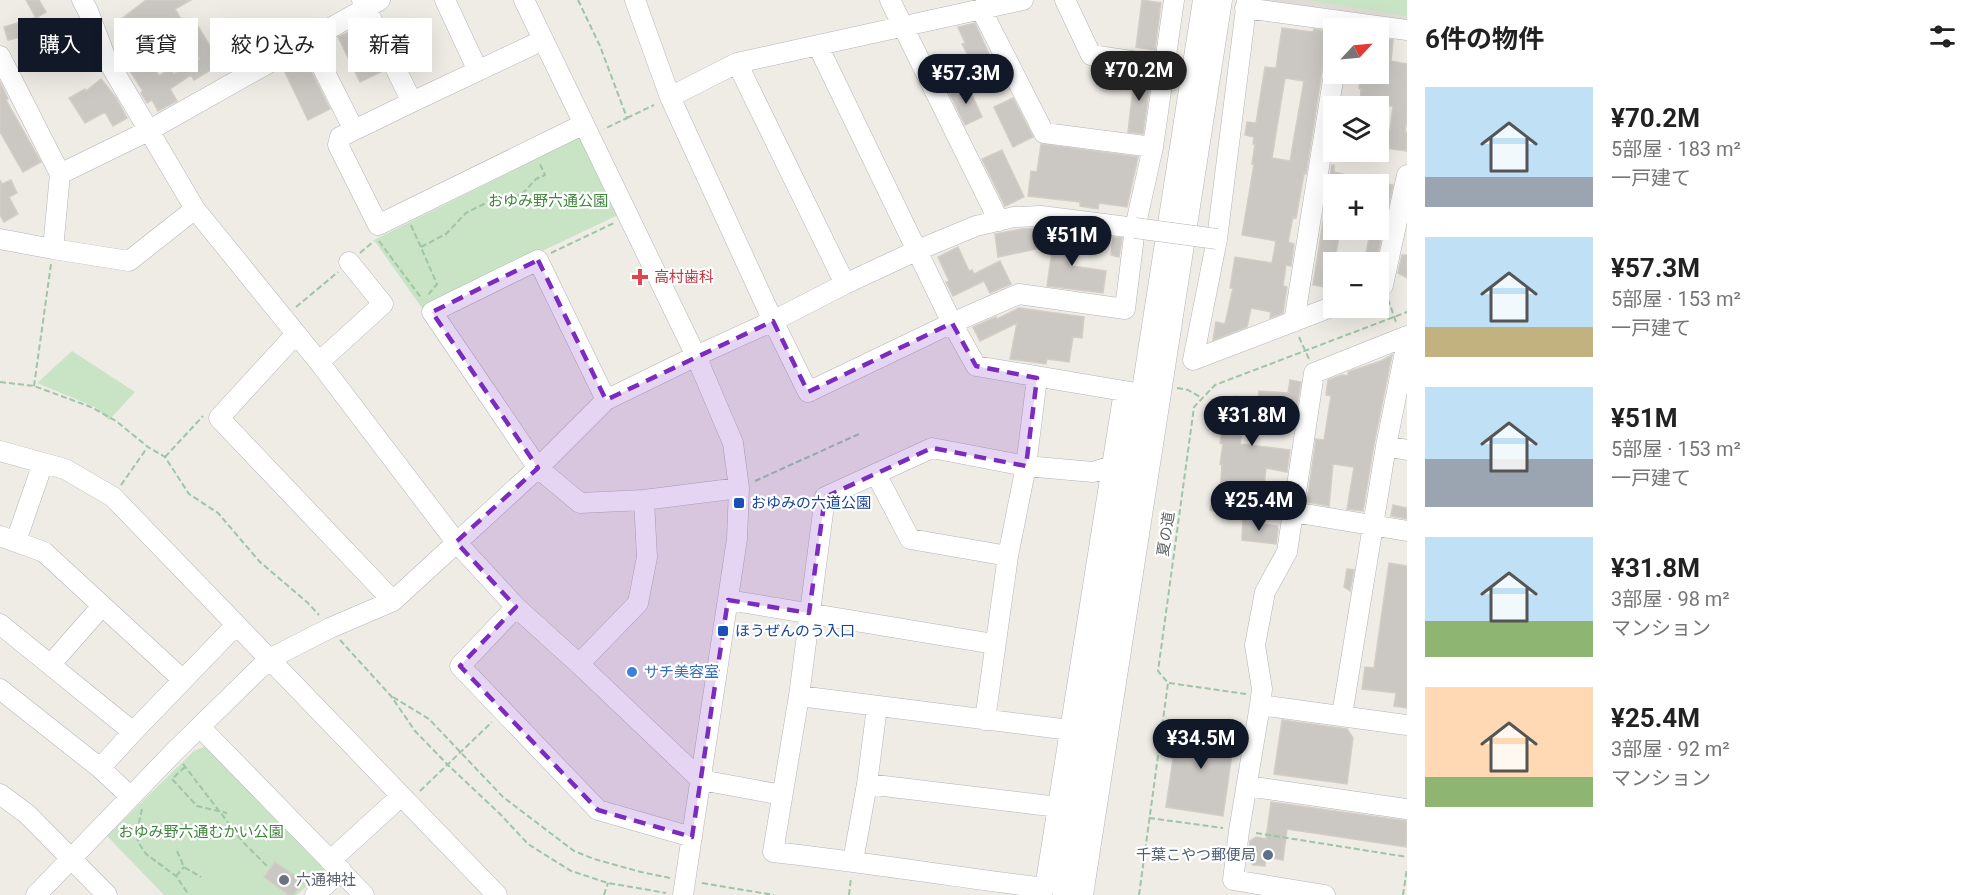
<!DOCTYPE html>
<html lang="ja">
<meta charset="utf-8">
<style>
body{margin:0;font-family:Roboto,"Noto Sans JP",sans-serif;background:#f6f6f6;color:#222;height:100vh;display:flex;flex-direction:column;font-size:22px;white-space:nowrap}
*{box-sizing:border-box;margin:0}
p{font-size:20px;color:#767676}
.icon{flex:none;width:33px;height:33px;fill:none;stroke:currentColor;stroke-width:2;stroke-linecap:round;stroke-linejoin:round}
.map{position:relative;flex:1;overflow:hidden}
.details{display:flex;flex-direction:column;background:#fff;width:570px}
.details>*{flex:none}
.top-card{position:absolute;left:18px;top:18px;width:570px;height:54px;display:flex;gap:12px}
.needle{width:39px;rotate:64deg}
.tools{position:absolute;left:1323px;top:18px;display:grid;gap:12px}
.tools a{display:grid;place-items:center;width:66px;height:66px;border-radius:0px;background:#fff;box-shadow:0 6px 24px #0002;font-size:30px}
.price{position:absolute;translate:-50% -51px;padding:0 14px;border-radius:21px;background:#111827;color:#fff;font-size:20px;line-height:39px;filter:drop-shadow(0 2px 3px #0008)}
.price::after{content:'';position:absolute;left:50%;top:36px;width:18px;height:14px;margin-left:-9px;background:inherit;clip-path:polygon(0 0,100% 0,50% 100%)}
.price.on{background:#222;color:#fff}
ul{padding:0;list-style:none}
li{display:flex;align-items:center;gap:18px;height:150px;padding:0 18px}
li span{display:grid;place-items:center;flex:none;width:168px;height:120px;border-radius:0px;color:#555}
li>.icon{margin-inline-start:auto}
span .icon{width:72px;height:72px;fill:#fffc;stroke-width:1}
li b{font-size:26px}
h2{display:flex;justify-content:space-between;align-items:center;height:72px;padding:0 18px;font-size:26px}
.tag{padding:0 21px;border-radius:0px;background:#fff;box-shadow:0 6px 24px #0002;font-size:21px;line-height:54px}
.tag.on{background:#111827;color:#fff}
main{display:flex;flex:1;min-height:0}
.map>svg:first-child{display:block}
.education{fill:#dfdbd5}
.green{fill:#c8e4c5}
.building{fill:#cbc7c3;stroke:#d3cdc5;stroke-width:1.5;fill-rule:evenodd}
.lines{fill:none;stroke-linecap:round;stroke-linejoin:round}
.minor-casing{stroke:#b1b4b7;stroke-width:21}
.path{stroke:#9ec5a6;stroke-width:2;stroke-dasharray:6 3;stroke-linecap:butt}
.minor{stroke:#fff;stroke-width:20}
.minor-bridge-casing{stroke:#b1b4b7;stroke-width:21;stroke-linecap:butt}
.minor-bridge{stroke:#fff;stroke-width:20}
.marked{fill:#7b2cbf;fill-opacity:0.2;stroke:#7b2cbf;stroke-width:4.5;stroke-dasharray:12 8;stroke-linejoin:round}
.health-dot{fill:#e0444e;stroke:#fff;stroke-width:2}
.transit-dot{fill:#1a4fb4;stroke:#fff;stroke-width:2}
.shop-dot{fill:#3f7fe0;stroke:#fff;stroke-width:2}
.service-dot{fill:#5c6f8a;stroke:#fff;stroke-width:2}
.worship-dot{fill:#6b7280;stroke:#fff;stroke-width:2}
.labels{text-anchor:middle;stroke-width:4.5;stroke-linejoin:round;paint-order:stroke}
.park-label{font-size:15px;fill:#40853d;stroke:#fff}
.health-label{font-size:15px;fill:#be3a42;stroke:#fff;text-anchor:start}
.transit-label{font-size:15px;fill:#164399;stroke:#fff;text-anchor:start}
.street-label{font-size:15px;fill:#5e6265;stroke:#fff}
.shop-label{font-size:15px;fill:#366cbe;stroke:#fff;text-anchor:start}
.service-label{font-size:15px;fill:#4e5e75;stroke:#fff;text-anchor:end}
.worship-label{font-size:15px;fill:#5b616d;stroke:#fff;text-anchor:start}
</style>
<main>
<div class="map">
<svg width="1407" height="895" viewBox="0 0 1407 895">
<rect width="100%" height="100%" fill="#efece6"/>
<!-- education -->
<path class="education" d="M1256,0H1407V23Z"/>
<!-- green -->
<path class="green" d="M1307,0H1407V16Z
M580,137L618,215L422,308L374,240Z
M72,351L135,392L109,420L95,407L37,383Z
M206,746L325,869L297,895H164L107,836L194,751Z"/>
<!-- building -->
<path class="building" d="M26,0H39L46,12L36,18Z
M146,0H191L175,9L182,21L163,30L156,19L126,39L115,24Z
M1142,0L1161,3L1155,50L1136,47Z
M38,17L42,32L8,40L4,27Z
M196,23L213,51L219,48L226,61L194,80L191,75L170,89L177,101L158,111L152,100L147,103L141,93L143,91L128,68L147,56L159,76L170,69L174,74L200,59L183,31Z
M975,23L997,72L981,80L962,44L965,43L958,27Z
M362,27L383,71L360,82L338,37Z
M1282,28L1313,32L1314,29L1333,32L1331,47L1326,46L1306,174H1304L1296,218L1293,217L1288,242L1294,244L1291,266L1286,265L1283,286L1287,287L1283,313L1270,318L1271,312L1251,308L1247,327L1213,340L1216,322L1225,324L1233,288H1230L1235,257L1272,263L1276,241L1242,235L1254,164H1252L1255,144H1253L1254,137L1245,135L1247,122L1256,123L1265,67L1276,68ZM1285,78L1304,81L1290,161L1272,158Z
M1378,38L1393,40L1391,61L1407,64V118L1405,132H1407V151L1378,147V128L1390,130L1393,106H1360L1361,89L1359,88L1361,74H1378Z
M304,57L330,109L308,120L283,68Z
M1132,73L1151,76L1143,134L1128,132L1133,88H1130Z
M101,79L116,98L127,118L113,126L105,112L85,123L69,98L85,89L86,91Z
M0,82L8,99L6,100L41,162L23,172L0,132Z
M968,86L982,117L965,125L950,94Z
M1013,98L1033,137L1013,147L994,107Z
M1041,144L1138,157L1127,207L1099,203L1098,209L1080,206V202L1028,196L1031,171L1037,172Z
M1002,150L1024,197L1005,206L982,159Z
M1332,165H1334V172L1351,176L1349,184H1334V230H1340L1330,288L1313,285Z
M0,180L2,184L11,180L17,193L9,197L18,214L4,222L0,215Z
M1378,182L1393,185L1376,262H1364L1371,230H1378Z
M1037,228L1041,248L998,257L995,234L1022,229Z
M1055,230L1077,233L1072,266L1106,271L1103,293L1047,286Z
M1113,237L1122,238L1119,257L1111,255Z
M958,247L969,271L972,270L974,274L1000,261L1011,284L990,293L984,281L953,296L946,282L949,281L938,257Z
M1402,255H1407V278L1398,273Z
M1019,308L1084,317L1082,338L1073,337L1069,362L1047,359L1046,364L1010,359L1017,323L980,341L973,327L996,317L997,319Z
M1392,355L1374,444L1363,511L1347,509L1354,467L1333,464L1329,506L1307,502L1316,439L1324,440L1331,396L1326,395L1328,380L1342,375L1348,376V372L1381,361Z
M1290,380L1301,382L1294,422L1282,420V419L1247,416L1246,423H1244L1240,444L1290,450L1287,472L1266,468L1263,495L1234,491L1230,515L1210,510L1214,492L1220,494L1222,465L1220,464L1223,444L1220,443L1224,424L1231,425L1236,396L1258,400L1259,391L1288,393Z
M1393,505L1407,508V519L1391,516Z
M1243,518L1258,520L1257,523L1277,526L1278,529L1276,544L1242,540Z
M1389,563L1407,566V708L1394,706L1396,693L1362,689L1365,667L1374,668Z
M1347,569L1354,570L1350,591L1344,587Z
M1282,720L1347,729L1353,738L1347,784L1274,774Z
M1178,725L1235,733L1223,816L1166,807Z
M1271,802L1407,821L1406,847L1287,829L1283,860L1266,857L1265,866L1253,865L1248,860L1250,841L1256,837L1266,839Z
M275,862L303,882L293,895H289L264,877Z"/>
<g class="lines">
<defs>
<path id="minor" d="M82,0L88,11L105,56L195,209L319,362L456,542L516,607L579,664L701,780L782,795
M362,0L412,102L340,137L338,145L378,225L584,124
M445,0L478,71
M524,0L696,356L733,443L739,488L737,539L683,895
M635,0L670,97L773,321L808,392L952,323L1019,294L1125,309L1135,228L1153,147L1174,0
M890,0L999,221
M1065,0L1091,55L1164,66
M1247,0L1217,239L1193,360L1334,306
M1245,8L1407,30
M981,9L1044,133L1153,147
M308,39L354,130
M818,46L952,323L976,366L1136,393
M0,56L60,174L53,249L129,261L195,209
M737,63L845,284
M670,97L737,63L1023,0
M412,102L543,40
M60,174L148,131L380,0
M0,239L53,249
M1378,287L1383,285L1407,175
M1294,322L1334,74
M296,334L219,418L393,601
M319,362L383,304L349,262
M606,400L538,260L432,312L538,468L580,503L644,500L739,488
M1386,446L1407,450
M0,451L65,469L113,497L497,895
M1112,466L1093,472L1026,466L932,448L825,497L799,696L773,852C864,862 954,877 1045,888C1071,722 1098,557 1124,391
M876,474L910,539L1008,556
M1293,512L1407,531
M0,536L44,552L183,680
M16,541L43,463
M728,600L994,644
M516,607L460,666L598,810L692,837
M0,624L133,732L100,768
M51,664L102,606
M579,664L638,603L647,557L644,500
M0,689L100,768L131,797
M799,696L1070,730
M1260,705L1262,689L1255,645L1265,592L1287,552L1314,373L1407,336
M1342,715L1386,446L1407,342
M985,720L1008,556L1026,466L1037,378
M200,727L364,895
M133,732L236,625
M867,784L1058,807
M1247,786L1407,809
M0,794L27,814L107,895
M330,861L401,796
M853,861L867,784L877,707
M36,895L174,752L269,659L330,628L393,601L538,468L606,400L696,356L773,321L845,284L918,250L976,226L1014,217L1041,216L1135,228
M315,895L341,870
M1063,895L1203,0
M1083,895L1222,0
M1325,895L1233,880L1239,831L1260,705L1407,725"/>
</defs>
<!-- minor casing -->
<use href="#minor" class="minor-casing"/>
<!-- path -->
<path class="path" d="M578,0L600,46L627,118L604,129
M627,118L654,105
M411,225L437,284L428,295
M379,241L422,299
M421,247L446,234L466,213L484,204L506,201L523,193L536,179L545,175L540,164
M360,253L374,241
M551,253L614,223
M1388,299L1396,322
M296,307L338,272
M1299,337L1309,359
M0,382L34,386L91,407L116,421L148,447L165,457L189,494L218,513L260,562L308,603L319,615
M34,386L51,264
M1177,388L1188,390L1202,398
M165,457L203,416
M755,481L859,434
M121,485L147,448
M340,640L391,696L415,731L448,765L500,814L528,844L571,871L608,883L666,893
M1169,683L1246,694
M393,697L429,719L503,797L574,851L594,859L641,872L670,878
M183,764L243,842L267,866
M185,767L172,779L197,806L227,813
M420,791L492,722
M142,809L137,832L138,842L146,854L176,876L189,895
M1149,818L1223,828
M1256,833L1407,857
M177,851L184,867L201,877
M176,876L184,867
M702,883L774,895
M604,895L608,883
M849,895L851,877
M1139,895L1168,683L1158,671L1194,407L1215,385L1407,312
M1403,895L1407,868"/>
<!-- minor -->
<use href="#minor" class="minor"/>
<defs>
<path id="minor-bridge" d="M1135,228L1217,239"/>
</defs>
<!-- minor-bridge casing -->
<use href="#minor-bridge" class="minor-bridge-casing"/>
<!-- minor-bridge -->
<use href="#minor-bridge" class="minor-bridge"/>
</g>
<!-- marked area -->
<path class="marked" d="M538,260L606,400L773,321L808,392L952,323L976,366L1037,378L1026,466L932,448L825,497L809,613L728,600L692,837L598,810L460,666L516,607L456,542L538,468L432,312Z"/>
<!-- markers -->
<path class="health-dot" d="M637 268h6v6h6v6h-6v6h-6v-6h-6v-6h6z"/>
<g class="transit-dot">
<rect x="733" y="497" width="12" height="12" rx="3"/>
<rect x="717" y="625" width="12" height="12" rx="3"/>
</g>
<circle class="shop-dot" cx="632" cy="672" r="6"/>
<circle class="service-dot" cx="1268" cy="855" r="6"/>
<circle class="worship-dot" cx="284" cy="880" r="6"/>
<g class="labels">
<!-- park labels -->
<g class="park-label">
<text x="548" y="206">おゆみ野六通公園</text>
<text x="201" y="837">おゆみ野六通むかい公園</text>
</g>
<!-- health labels -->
<g class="health-label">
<text x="654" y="282">高村歯科</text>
</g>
<!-- transit labels -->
<g class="transit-label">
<text x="751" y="508">おゆみの六道公園</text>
<text x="735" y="636">ほうぜんのう入口</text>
</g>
<!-- street labels -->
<g class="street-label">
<text transform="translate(1166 534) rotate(-82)" y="5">夏の道</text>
</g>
<!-- shop labels -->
<g class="shop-label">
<text x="644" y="677">サチ美容室</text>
</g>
<!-- service labels -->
<g class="service-label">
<text x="1256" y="860">千葉こやつ郵便局</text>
</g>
<!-- worship labels -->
<g class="worship-label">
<text x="296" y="885">六通神社</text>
</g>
</g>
</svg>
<div class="tools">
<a><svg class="needle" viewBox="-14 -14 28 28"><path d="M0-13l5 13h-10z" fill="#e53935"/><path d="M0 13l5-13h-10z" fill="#767676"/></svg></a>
<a><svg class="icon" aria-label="layers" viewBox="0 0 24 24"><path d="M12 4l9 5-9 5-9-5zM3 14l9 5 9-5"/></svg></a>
<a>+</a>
<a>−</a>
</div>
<b class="price on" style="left:1139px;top:102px">¥70.2M</b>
<b class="price" style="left:966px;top:105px">¥57.3M</b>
<b class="price" style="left:1072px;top:267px">¥51M</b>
<b class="price" style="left:1252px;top:447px">¥31.8M</b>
<b class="price" style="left:1259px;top:532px">¥25.4M</b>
<b class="price" style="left:1201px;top:770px">¥34.5M</b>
<div class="top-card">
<a class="tag on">購入</a>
<a class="tag">賃貸</a>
<a class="tag">絞り込み</a>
<a class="tag">新着</a>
</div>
</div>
<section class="details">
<h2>6件の物件<svg class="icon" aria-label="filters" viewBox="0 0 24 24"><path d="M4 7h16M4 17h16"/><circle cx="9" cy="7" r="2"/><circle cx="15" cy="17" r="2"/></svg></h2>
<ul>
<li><span style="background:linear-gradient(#bfe0f5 75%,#9aa5b1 0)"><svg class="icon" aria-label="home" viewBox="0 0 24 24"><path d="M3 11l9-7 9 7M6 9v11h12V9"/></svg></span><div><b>¥70.2M</b><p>5部屋 · 183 m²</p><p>一戸建て</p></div></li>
<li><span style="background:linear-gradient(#bfe0f5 75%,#c2b280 0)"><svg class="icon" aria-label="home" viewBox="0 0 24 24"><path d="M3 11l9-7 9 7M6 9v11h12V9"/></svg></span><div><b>¥57.3M</b><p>5部屋 · 153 m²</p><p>一戸建て</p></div></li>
<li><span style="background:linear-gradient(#bfe0f5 60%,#9aa5b1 0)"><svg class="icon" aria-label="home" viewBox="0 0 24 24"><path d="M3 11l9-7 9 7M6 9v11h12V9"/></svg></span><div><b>¥51M</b><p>5部屋 · 153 m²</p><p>一戸建て</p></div></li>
<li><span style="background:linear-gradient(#bfe0f5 70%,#8fb573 0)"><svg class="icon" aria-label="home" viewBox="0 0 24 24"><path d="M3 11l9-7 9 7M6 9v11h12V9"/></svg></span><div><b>¥31.8M</b><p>3部屋 · 98 m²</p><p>マンション</p></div></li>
<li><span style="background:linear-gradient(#ffd9b3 75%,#8fb573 0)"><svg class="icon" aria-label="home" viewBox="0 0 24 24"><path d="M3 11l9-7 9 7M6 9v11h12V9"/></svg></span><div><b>¥25.4M</b><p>3部屋 · 92 m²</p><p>マンション</p></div></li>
</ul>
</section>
</main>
